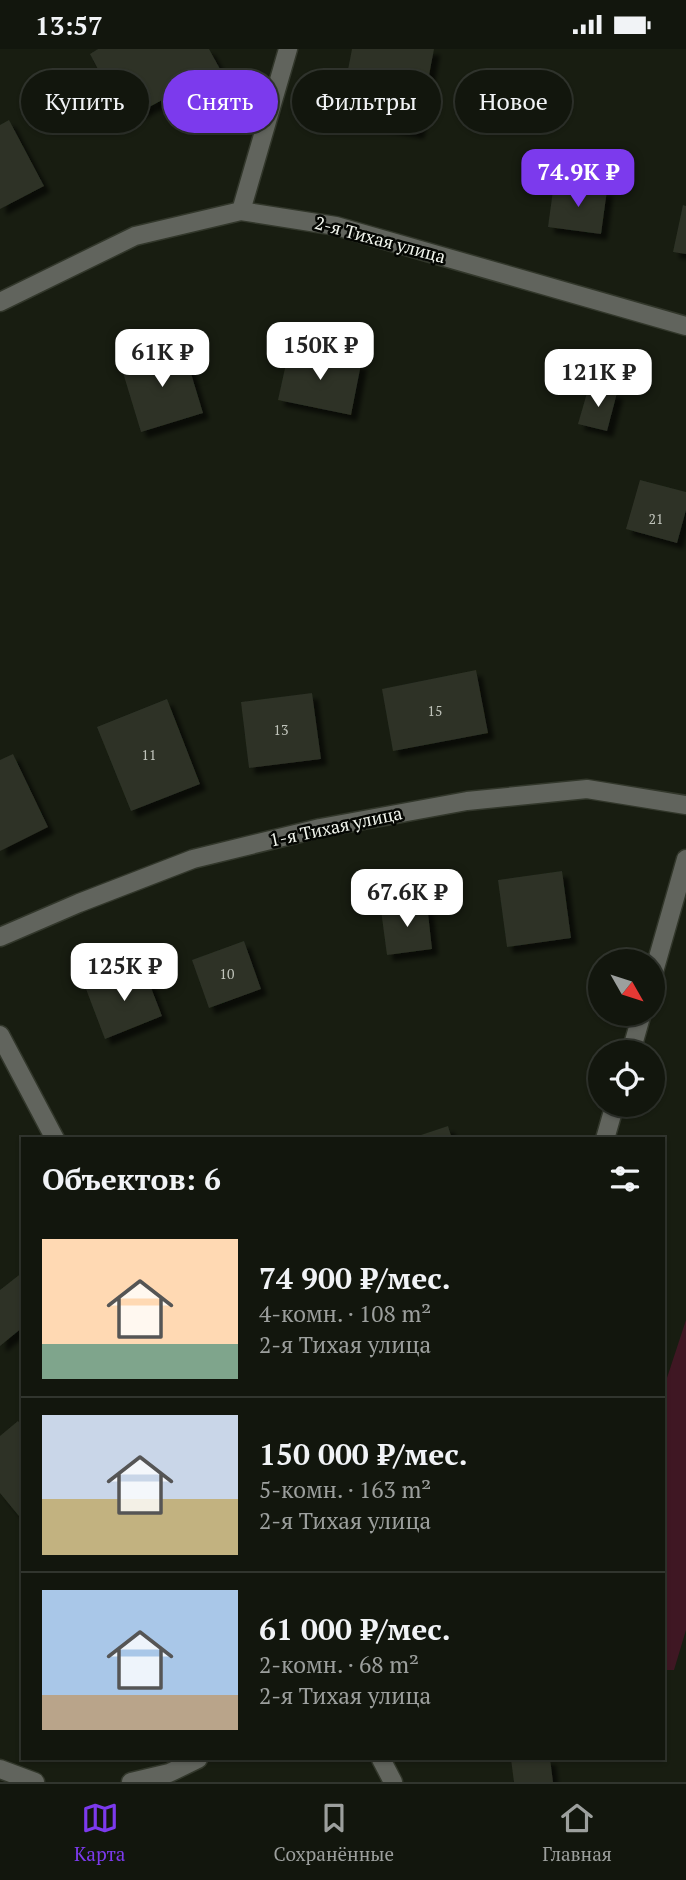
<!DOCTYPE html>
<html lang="ru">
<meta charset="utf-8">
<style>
body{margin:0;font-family:"PT Serif",serif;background:#1f231b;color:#f1f3f6;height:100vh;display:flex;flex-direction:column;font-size:26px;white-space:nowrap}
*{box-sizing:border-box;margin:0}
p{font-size:23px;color:#9c9f9d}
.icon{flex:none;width:38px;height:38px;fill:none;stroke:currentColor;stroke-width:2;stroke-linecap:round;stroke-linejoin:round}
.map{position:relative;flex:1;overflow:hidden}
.sheet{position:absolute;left:21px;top:1088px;width:644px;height:623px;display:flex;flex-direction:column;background:#12160d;border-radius:0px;box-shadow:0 2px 5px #0004,0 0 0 2px #31352e}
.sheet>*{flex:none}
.hud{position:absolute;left:21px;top:21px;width:644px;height:63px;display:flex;gap:14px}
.needle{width:46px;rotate:129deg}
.controls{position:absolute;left:588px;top:900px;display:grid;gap:14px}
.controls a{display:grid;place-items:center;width:77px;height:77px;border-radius:50%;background:#12160d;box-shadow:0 2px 5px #0004,0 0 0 2px #31352e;font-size:35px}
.price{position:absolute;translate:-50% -60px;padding:0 16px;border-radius:14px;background:#fff;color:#222;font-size:23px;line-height:46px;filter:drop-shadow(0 2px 4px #0008)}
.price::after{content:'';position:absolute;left:50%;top:42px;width:21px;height:16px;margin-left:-10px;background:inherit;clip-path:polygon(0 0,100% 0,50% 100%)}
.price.on{background:#7c3aed;color:#fff}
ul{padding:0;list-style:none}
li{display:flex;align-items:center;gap:21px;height:175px;padding:0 21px}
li+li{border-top:2px solid #31352e}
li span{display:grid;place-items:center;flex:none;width:196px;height:140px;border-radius:0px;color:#555}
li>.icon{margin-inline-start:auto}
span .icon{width:84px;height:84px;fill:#fffc;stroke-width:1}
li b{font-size:30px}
h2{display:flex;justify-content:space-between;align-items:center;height:84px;padding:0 21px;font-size:30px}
.pill{padding:0 24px;border-radius:32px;background:#12160d;box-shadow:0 2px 5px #0004,0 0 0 2px #31352e;font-size:24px;line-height:63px}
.pill.on{background:#7c3aed;color:#fff}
.status{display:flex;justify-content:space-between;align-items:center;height:49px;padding:0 35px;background:#12160d;direction:ltr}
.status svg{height:19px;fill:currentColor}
.tab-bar{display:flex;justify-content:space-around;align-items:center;height:98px;border-top:2px solid #31352e;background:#12160d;font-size:19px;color:#9c9f9d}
.tab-bar a{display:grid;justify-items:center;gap:4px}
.tab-bar .on{color:#7c3aed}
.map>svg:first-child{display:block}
.green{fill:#3f1723}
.building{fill:#2d3226;filter:url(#shadow)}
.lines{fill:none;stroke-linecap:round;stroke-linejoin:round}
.minor-casing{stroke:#32372b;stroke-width:21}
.minor{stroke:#61645d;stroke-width:18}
.labels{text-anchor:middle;stroke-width:5;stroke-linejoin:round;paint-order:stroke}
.number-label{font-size:14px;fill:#c0c4bb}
.street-label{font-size:18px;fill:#f1f5ed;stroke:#050703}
</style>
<div class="status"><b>13:57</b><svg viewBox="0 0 49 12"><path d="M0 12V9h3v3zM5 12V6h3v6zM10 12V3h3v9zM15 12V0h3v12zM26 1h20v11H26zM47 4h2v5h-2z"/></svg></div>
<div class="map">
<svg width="686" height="1733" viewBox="0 0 686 1733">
<defs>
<filter id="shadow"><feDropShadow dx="6" dy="6" stdDeviation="2" flood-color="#0009"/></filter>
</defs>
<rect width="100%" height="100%" fill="#181d11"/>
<!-- green -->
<path class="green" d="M686,1271V1581L674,1621H663V1341Z"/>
<!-- building -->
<path class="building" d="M98,0H209L220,20L125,71L90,5Z
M352,0H434L418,84L339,68Z
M9,71L44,137L0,160V76Z
M554,134L607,141L601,185L548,178Z
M683,156L686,157V205L673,203Z
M183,298L203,364L141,383L121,317Z
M289,301L361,315L351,366L278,351Z
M589,337L617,344L607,382L578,375Z
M640,431L686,443V461L677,494L626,480Z
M476,621L488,684L393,702L382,640Z
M312,644L321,710L249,719L241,653Z
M167,650L200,735L131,762L97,678Z
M13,705L48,778L0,802V711Z
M562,822L571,889L507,898L498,831Z
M427,855L432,900L387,906L381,861Z
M244,892L261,940L209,959L192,911Z
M143,918L162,967L105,990L86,940Z
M448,1077L452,1090H409Z
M23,1223V1278L0,1297V1241Z
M18,1372L23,1378V1472L0,1444V1387Z
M511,1710H550L553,1733H514Z"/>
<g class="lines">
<defs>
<path id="minor" d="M241,162L288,0
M0,253L135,187L241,162L336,177L686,277
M0,888L79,854L193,810L320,779L467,752L587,740L686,756
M653,926L686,810
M0,986L55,1090
M631,1003L642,964
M605,1090L615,1055
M381,1710L393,1733
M0,1720L35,1733
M131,1733L169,1724L198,1710"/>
</defs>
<!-- minor casing -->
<use href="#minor" class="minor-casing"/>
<!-- minor -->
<use href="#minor" class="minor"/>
</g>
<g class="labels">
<!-- number labels -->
<g class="number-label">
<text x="656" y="475">21</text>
<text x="435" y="667">15</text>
<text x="281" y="686">13</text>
<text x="149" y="711">11</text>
<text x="227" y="930">10</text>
</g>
<!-- street labels -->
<g class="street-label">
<text transform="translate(380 191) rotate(15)" y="6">2-я Тихая улица</text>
<text transform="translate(336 778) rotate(-12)" y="6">1-я Тихая улица</text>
</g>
</g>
</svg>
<div class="controls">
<a><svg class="needle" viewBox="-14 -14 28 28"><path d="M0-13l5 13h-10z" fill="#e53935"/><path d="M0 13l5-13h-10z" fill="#9c9f9d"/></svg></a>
<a><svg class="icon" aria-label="locate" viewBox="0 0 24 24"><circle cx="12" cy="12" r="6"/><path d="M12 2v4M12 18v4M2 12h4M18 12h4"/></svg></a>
</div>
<b class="price on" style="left:578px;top:160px">74.9K ₽</b>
<b class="price" style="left:320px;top:333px">150K ₽</b>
<b class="price" style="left:162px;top:340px">61K ₽</b>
<b class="price" style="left:598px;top:360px">121K ₽</b>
<b class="price" style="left:407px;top:880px">67.6K ₽</b>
<b class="price" style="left:124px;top:954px">125K ₽</b>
<div class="hud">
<a class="pill">Купить</a>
<a class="pill on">Снять</a>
<a class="pill">Фильтры</a>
<a class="pill">Новое</a>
</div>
<section class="sheet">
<h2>Объектов: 6<svg class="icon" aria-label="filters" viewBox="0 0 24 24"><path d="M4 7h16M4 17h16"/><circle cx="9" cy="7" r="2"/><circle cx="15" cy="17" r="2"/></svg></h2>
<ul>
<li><span style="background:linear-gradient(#ffd9b3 75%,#7fa58c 0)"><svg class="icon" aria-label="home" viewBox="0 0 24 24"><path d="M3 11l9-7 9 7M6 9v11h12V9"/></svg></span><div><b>74 900 ₽/мес.</b><p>4-комн. · 108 m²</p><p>2-я Тихая улица</p></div></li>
<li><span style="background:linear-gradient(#c9d6e8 60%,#c2b280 0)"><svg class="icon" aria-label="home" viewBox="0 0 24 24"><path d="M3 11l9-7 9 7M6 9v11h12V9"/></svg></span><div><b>150 000 ₽/мес.</b><p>5-комн. · 163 m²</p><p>2-я Тихая улица</p></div></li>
<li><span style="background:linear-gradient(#a9c7e8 75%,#b9a48a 0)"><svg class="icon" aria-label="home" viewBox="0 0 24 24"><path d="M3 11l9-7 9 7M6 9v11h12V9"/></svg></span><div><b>61 000 ₽/мес.</b><p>2-комн. · 68 m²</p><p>2-я Тихая улица</p></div></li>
</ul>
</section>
</div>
<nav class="tab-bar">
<a class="on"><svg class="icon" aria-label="map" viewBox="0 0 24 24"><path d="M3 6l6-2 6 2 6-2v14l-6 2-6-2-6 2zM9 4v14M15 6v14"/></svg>Карта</a>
<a><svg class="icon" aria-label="saved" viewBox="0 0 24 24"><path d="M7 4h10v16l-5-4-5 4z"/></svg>Сохранённые</a>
<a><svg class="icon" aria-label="home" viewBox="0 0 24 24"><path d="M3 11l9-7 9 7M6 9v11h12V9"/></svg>Главная</a>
</nav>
